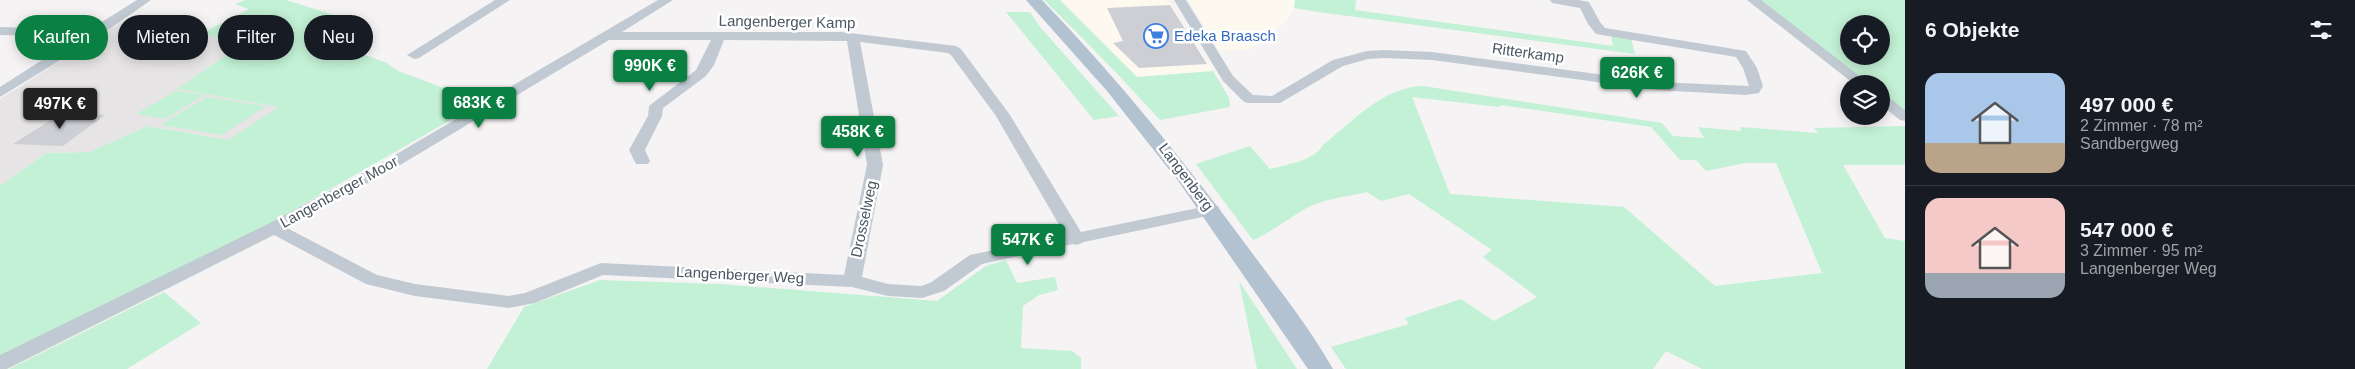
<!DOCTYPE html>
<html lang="de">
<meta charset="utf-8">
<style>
body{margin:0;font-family:Arial,sans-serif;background:#242831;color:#f1f3f6;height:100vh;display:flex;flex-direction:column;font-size:19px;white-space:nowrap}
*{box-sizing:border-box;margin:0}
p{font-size:16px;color:#9ea1a6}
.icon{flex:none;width:28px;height:28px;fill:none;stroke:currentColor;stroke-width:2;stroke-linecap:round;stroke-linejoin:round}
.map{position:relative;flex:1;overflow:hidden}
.drawer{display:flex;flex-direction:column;background:#171b24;width:450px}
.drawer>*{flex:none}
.guide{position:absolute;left:15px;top:15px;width:475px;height:45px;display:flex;gap:10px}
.fabs{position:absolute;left:1840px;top:15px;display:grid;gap:10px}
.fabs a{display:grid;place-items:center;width:50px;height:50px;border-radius:50%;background:#171b24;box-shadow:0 2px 12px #0003;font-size:25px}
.price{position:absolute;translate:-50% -42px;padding:0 11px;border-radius:5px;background:#0b8043;color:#fff;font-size:16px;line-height:32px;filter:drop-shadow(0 1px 2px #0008)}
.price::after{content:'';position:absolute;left:50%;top:30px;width:15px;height:11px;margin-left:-8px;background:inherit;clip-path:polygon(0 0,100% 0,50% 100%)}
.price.active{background:#222;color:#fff}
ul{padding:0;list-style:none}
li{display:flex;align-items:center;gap:15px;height:125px;padding:0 20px}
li+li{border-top:1px solid #363941}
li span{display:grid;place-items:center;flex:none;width:140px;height:100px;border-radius:15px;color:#555}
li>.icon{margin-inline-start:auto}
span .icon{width:60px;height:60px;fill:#fffc;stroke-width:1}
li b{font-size:21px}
h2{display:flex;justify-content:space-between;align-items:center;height:60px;padding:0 20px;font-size:21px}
.pill{padding:0 18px;border-radius:22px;background:#171b24;box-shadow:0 2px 12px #0003;font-size:18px;line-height:45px}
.pill.active{background:#0b8043;color:#fff}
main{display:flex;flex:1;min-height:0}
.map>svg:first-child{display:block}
.commercial{fill:#fdf9ef}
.education{fill:#e6e4e5}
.green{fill:#c3f1d5;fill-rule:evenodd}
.building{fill:#cdcfd5}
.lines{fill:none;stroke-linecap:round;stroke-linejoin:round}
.minor{fill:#c1cad2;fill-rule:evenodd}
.major{fill:#b3c2d1;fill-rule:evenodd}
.labels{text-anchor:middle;stroke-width:5;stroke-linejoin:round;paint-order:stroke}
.street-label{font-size:15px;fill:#4a5661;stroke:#fff}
.shop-label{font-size:15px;fill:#366cbe;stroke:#fff;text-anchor:start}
</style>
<main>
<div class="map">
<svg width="1905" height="369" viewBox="0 0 1905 369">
<rect width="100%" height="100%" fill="#f5f3f3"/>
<!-- commercial -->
<path class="commercial" d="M1060,0H1168L1213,71L1137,77Z
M1189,0H1295L1294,8L1283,24L1251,49L1219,51Z"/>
<!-- education -->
<path class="education" d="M120,23L162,26L245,43L178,89L280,107L228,140L148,126L89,152L46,153L0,186V99Z"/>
<!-- green -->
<path class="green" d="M245,0H286L337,16L307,34L387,63L398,71L482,102L273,222L0,357V186L46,153L89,152L148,126L228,140L279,107L177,89L244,43L162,26L120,23C145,8 181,21 208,30L249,9L235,4Z
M1044,0H1060L1137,77L1213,71L1229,98L1230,107L1160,120C1122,78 1084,39 1044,0Z
M1295,0H1356L1355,10L1613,46L1611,35L1631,38L1635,54L1318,12L1294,8Z
M1758,0H1905V110L1881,93V84H1869ZM1849,24H1881V56H1849Z
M1006,12H1030L1040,27L1119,116L1094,120Z
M1423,86L1662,123L1673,136L1704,138L1698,127L1741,131L1740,127L1818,133L1814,128L1905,126V165H1843L1885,238L1905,241V369H1702L1666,351L1653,369H1346L1331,347L1409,324L1405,318L1461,299L1494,321L1537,297L1483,257L1492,250L1409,194L1381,201L1367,192C1346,197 1321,199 1303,210C1286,220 1272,232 1253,240L1196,164L1250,146L1270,169C1286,165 1315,160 1323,145C1353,121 1383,87 1423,86ZM1412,97L1499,107L1501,105L1651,127L1680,160H1696L1706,171L1745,163H1776L1822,273L1715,286L1624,207L1450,194Z
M176,91L204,95L165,119L136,114Z
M207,97L266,106L222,135L161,125Z
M1006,260L1017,283L1055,277L1058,290L1039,295L1023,306L1021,348L1072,351L1081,358V369H487L524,307L600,280L720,284L937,301L986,266Z
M1239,281L1297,369H1257Z
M164,292L201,323L127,369H9Z"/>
<!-- building -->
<path class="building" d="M1170,5L1207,64L1139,68L1113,43L1123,41L1107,8Z
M62,113L105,115L63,146L13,144Z"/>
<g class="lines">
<!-- minor -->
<path class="minor" d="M137,0H151L98,37L0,97V87L78,37L0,35V27L89,30Z
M495,0H510L419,58L414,59L407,55Z
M658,0H673L622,32H841L956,46L961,49L1010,115L1081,232L1212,205L1218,206L1220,210L1218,214L1212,215L1084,242L1077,245L1073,244L982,264L944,291L922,298L888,296L852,287L603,275L535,303L509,308L415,296L366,284L274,235L7,369H0V355L268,224L383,162ZM609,40H711L696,70L649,106L648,116L629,150L636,164H648L650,161L645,150L662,116L663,108L706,76L714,65L724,40L847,41L867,165L844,275L601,263L525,293L509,296L415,284L377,275L287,228L395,168ZM860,42L948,53L951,55L996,116L1065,235L970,255L930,283L921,286L888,284L862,277L883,165Z
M1174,0H1186L1233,76L1253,95L1272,96L1333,60L1367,51L1384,50L1432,52L1657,82L1749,86L1743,68L1736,57L1596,34L1588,24L1580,8L1552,3L1550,0H1578L1589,2L1600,22L1605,28L1746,51L1757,68L1763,86L1759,93L1745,95L1657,90L1432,60L1384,58L1368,59L1343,66L1280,103H1249L1244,102L1223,81Z
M1747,0H1761L1870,84H1854Z
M1881,94L1886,95L1905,110V121L1900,120L1881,105Z"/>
<!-- major -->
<path class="major" d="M1026,0H1042C1120,81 1189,167 1255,257C1282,293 1311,330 1333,369H1308L1179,182L1107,91Z"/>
</g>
<!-- icons -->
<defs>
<symbol id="supermarket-ring" viewBox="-11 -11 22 22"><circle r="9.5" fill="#fff" stroke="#3f7fe0" stroke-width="1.5"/><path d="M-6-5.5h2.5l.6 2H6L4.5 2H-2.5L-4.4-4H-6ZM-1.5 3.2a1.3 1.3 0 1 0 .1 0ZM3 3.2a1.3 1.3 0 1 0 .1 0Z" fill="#3f7fe0"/></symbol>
</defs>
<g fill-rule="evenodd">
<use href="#supermarket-ring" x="1142" y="22" width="28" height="28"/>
</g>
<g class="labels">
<!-- street labels -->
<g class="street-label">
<text transform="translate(787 22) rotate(1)" y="5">Langenberger Kamp</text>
<text transform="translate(1528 53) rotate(8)" y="5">Ritterkamp</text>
<text transform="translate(1186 177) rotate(53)" y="5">Langenberg</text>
<text transform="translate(339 192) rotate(-29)" y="5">Langenberger Moor</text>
<text transform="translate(864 219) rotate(-78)" y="5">Drosselweg</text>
<text transform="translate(740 275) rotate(3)" y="5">Langenberger Weg</text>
</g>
<!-- shop labels -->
<g class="shop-label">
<text x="1174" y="41">Edeka Braasch</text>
</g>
</g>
</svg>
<div class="fabs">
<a><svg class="icon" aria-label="locate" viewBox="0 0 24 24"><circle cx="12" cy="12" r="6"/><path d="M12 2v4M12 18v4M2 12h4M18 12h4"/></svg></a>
<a><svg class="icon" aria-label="layers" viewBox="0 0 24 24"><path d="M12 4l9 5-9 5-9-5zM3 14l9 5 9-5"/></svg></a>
</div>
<b class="price" style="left:650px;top:92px">990K €</b>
<b class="price" style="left:1637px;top:99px">626K €</b>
<b class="price" style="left:479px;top:129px">683K €</b>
<b class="price active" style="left:60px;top:130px">497K €</b>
<b class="price" style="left:858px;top:158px">458K €</b>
<b class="price" style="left:1028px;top:266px">547K €</b>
<div class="guide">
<a class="pill active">Kaufen</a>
<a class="pill">Mieten</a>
<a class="pill">Filter</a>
<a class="pill">Neu</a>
</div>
</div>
<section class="drawer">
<h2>6 Objekte<svg class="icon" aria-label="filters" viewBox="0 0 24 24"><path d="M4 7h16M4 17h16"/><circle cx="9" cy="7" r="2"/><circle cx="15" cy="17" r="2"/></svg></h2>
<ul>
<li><span style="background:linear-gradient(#a9c7e8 70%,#b9a48a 0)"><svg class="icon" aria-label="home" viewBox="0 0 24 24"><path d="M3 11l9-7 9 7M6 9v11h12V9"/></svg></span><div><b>497 000 €</b><p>2 Zimmer · 78 m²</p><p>Sandbergweg</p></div></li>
<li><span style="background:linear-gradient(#f6c9c9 75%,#9aa5b1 0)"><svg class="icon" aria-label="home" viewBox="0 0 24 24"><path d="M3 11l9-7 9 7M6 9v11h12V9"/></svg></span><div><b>547 000 €</b><p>3 Zimmer · 95 m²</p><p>Langenberger Weg</p></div></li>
</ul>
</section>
</main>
